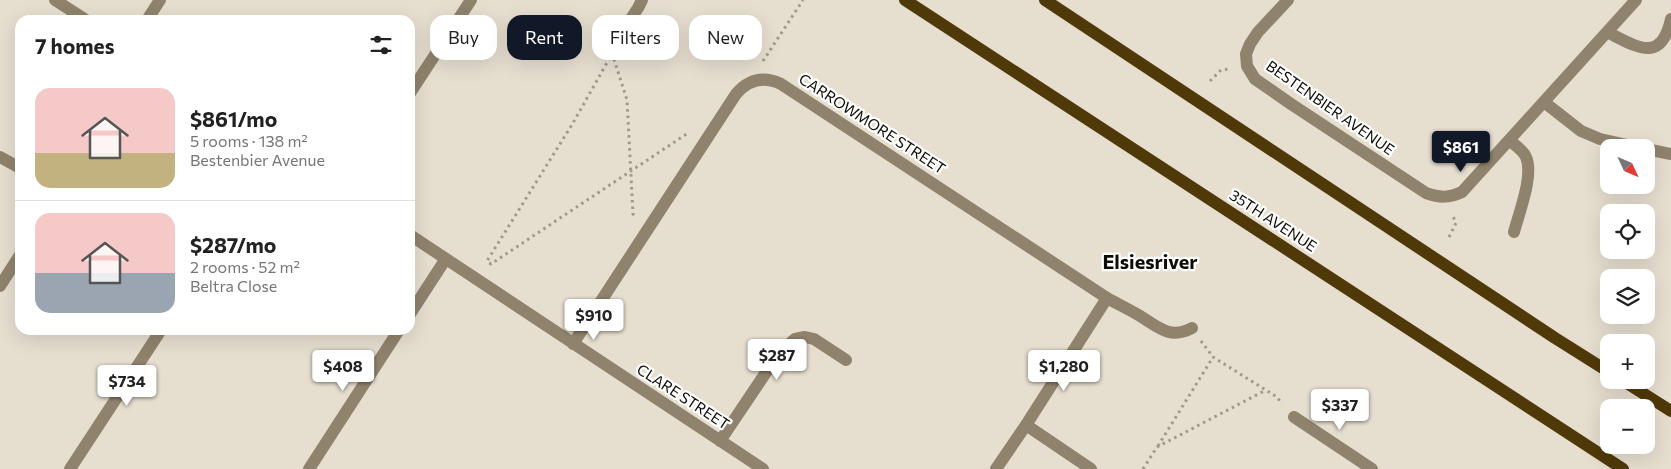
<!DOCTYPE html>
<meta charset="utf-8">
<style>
body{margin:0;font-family:Commissioner,sans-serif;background:#f2f2f2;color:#222;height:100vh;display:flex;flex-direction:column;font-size:19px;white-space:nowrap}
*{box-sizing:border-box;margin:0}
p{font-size:16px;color:#767676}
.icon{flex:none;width:28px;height:28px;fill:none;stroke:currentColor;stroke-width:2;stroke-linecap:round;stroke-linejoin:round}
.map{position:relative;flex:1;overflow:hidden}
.sheet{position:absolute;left:15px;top:15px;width:400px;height:320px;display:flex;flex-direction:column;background:#fff;border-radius:15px;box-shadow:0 5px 20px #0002}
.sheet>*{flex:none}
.banner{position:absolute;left:430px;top:15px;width:475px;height:45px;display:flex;gap:10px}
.needle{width:32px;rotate:134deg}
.fabs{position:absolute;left:1600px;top:139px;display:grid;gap:10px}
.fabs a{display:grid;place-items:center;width:55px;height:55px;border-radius:10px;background:#fff;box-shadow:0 5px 20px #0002;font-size:25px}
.price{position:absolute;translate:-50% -42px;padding:0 11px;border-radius:5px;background:#fff;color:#222;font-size:16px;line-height:32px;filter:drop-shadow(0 1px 2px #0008)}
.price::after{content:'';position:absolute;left:50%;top:30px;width:15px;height:11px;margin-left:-8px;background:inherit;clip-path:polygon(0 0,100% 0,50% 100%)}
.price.active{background:#111827;color:#fff}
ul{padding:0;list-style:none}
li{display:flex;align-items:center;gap:15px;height:125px;padding:0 20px}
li+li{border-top:1px solid #e0e0e0}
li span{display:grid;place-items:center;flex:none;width:140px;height:100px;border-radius:15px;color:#555}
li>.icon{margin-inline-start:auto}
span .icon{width:60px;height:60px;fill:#fffc;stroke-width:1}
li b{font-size:21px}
h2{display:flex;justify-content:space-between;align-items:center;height:60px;padding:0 20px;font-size:21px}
.chip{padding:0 18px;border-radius:15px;background:#fff;box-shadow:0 5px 20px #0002;font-size:18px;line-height:45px}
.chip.active{background:#111827;color:#fff}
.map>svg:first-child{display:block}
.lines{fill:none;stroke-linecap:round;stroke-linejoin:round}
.path{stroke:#9f998d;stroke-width:3;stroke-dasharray:2.5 4;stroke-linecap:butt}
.minor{stroke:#90836d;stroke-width:12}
.major{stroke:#503909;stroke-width:12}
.labels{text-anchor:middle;stroke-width:4.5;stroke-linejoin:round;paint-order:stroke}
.street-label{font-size:15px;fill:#0e0c07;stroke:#fff}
.district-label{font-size:20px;font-weight:bold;fill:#0e0c07;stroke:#fff}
</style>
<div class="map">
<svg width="1671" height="469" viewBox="0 0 1671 469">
<rect width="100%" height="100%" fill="#e6decf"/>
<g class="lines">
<!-- path -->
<path class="path" d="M613,52L573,123L487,261L491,264L688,133
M612,53L627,100L633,214L635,216
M763,61L803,0
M1210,81L1221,70L1229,69
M1449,237L1456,223L1452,214
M1201,341L1213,357L1277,397L1282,404
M1158,446L1213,357
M1143,469L1157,447L1266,390"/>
<!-- minor -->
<path class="minor" d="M55,0L86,20
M1288,0L1258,32L1250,44L1246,54L1247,66L1255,79L1291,104L1426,193C1440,198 1449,198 1462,192L1636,0
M147,20L160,0
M1607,32C1637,47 1661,64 1671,19
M620,35L638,8L642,0
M410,93L471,0
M1544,102L1581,131L1600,139L1641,148
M1509,140C1515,145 1523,150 1526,157C1534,175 1519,213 1514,232
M1646,149L1671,154
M0,157L20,168
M410,235L763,469
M0,286L20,255
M410,314L445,260
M573,344L736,94C749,79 764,76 781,84L1107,298C1116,303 1126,308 1135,313C1155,324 1168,341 1192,328
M1294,417L1372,469
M1026,425L1091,469
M720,441L779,353L795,339L805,337L814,339L846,360
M70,469L161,330
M309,469L399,330
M996,469L1026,425L1107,298"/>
<!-- major -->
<path class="major" d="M905,0L1623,469
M1045,0L1555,338L1609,372
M1622,380L1671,411"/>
</g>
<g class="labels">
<!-- street labels -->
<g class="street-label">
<text transform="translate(1330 108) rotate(35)" y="5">BESTENBIER AVENUE</text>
<text transform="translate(872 124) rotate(33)" y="5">CARROWMORE STREET</text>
<text transform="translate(1273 221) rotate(33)" y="5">35TH AVENUE</text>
<text transform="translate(683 397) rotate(33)" y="5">CLARE STREET</text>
</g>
<!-- district labels -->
<g class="district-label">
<text x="1150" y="269">Elsiesriver</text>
</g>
</g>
</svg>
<div class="fabs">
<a><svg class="needle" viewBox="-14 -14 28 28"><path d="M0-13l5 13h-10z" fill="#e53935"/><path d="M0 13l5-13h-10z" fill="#767676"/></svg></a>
<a><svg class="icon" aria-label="locate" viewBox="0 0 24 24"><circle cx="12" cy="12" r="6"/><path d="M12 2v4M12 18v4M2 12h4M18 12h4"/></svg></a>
<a><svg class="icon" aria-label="layers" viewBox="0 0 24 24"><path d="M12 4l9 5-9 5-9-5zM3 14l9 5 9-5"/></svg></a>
<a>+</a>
<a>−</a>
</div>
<b class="price active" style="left:1461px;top:173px">$861</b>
<b class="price" style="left:594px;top:341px">$910</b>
<b class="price" style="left:777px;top:381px">$287</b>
<b class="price" style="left:343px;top:392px">$408</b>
<b class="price" style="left:1064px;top:392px">$1,280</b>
<b class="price" style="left:127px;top:407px">$734</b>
<b class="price" style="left:1340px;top:431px">$337</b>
<div class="banner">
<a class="chip">Buy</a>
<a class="chip active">Rent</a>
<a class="chip">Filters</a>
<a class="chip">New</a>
</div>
<section class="sheet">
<h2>7 homes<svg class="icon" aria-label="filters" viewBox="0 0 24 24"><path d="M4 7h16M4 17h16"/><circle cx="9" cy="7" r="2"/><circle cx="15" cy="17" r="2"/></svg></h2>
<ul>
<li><span style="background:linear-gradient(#f6c9c9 65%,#c2b280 0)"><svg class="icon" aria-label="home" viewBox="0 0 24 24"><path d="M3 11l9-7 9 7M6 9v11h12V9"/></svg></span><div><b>$861/mo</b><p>5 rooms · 138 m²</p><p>Bestenbier Avenue</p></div></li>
<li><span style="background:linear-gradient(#f6c9c9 60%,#9aa5b1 0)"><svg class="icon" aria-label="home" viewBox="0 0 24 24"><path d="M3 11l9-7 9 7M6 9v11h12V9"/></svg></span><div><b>$287/mo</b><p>2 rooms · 52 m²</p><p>Beltra Close</p></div></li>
</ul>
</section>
</div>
